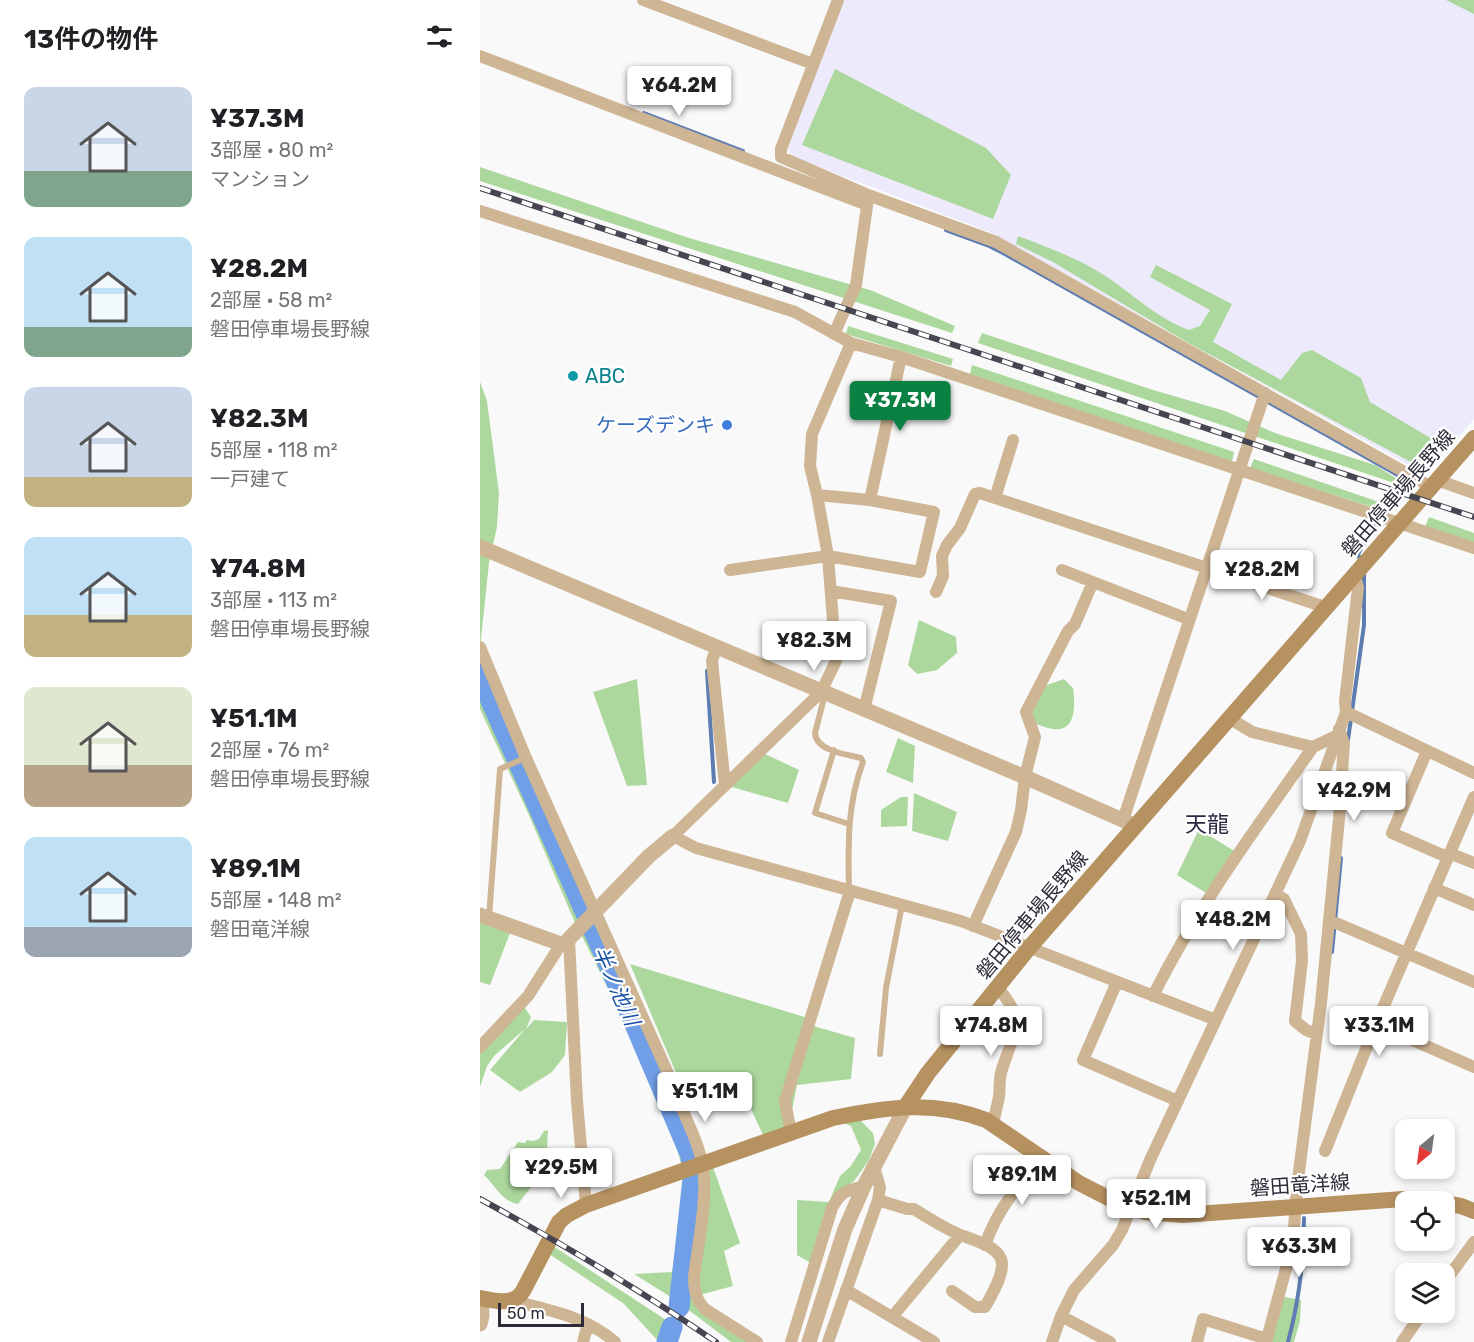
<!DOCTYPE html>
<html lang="ja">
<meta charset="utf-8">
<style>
body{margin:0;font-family:Rubik,"Noto Sans JP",sans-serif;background:#f6f6f6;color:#202124;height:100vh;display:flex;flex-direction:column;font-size:22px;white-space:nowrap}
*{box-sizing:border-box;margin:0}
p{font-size:20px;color:#757577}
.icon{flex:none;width:33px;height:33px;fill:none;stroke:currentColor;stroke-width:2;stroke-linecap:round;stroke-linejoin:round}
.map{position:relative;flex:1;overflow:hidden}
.drawer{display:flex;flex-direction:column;background:#fff;width:480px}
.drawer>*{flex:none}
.needle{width:39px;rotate:209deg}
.fabs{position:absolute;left:915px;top:1119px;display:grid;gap:12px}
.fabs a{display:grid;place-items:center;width:60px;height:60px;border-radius:12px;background:#fff;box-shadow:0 3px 9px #0003;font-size:30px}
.scale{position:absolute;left:18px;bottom:15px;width:86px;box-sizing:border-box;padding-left:6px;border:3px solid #2d2b38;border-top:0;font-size:16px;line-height:21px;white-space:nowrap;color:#2d2b38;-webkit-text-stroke:4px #fff;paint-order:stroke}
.price{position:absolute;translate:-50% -51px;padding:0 14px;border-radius:6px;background:#fff;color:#222;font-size:20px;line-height:39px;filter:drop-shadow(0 2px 3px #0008)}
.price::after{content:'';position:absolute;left:50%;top:36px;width:18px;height:14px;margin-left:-9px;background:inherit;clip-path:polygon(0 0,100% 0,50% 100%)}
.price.selected{background:#0b8043;color:#fff}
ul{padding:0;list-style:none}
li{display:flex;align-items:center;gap:18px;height:150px;padding:0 24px}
li span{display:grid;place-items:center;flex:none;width:168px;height:120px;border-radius:12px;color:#555}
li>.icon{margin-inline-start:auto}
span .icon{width:72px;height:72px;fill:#fffc;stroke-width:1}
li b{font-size:26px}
h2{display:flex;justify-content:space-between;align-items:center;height:72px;padding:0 24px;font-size:26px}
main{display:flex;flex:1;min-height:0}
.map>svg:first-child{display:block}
.built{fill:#edeafb}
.green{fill:#add89d}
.water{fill:#709fe7;stroke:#5c7cb2;stroke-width:1.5}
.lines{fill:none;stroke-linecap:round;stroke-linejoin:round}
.stream{stroke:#5c7cb2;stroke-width:4}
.river{stroke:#709fe7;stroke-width:21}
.service{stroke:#ceb594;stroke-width:6}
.minor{stroke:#ceb594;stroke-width:12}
.tertiary{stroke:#ceb594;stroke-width:15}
.secondary{stroke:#b79261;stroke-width:16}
.rail-casing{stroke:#474551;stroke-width:6}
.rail{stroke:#fff;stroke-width:4;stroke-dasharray:11;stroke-linecap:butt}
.culture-dot{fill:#0f9aa8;stroke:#fff;stroke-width:2}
.shop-dot{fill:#3f7fe0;stroke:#fff;stroke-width:2}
.labels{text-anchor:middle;stroke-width:4.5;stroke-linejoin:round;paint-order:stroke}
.culture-label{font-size:20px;fill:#0d838f;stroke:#fff;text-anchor:start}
.shop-label{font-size:20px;fill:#366cbe;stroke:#fff;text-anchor:end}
.street-label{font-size:20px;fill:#2d2b38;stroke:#fff}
.water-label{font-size:21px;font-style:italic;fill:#1953a6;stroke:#fff}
.quarter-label{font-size:22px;fill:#2c2741;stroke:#fff}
</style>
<main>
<section class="drawer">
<h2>13件の物件<svg class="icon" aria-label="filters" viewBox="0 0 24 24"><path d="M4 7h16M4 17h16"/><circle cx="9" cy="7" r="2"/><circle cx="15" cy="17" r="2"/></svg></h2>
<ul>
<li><span style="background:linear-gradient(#c9d6e8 70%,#7fa58c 0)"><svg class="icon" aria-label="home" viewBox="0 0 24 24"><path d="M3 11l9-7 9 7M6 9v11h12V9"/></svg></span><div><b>¥37.3M</b><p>3部屋 · 80 m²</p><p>マンション</p></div></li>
<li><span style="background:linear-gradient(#bfe0f5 75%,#7fa58c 0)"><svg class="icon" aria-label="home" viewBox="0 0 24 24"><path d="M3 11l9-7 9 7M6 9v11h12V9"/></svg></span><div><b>¥28.2M</b><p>2部屋 · 58 m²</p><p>磐田停車場長野線</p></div></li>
<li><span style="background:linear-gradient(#c9d6e8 75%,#c2b280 0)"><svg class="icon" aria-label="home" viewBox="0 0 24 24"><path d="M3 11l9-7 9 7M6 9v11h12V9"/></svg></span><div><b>¥82.3M</b><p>5部屋 · 118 m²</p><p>一戸建て</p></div></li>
<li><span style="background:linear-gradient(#bfe0f5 65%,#c2b280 0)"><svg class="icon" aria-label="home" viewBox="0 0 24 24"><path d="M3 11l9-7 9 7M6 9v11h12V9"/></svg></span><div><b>¥74.8M</b><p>3部屋 · 113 m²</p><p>磐田停車場長野線</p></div></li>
<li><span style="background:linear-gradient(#dfe7d0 65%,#b9a48a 0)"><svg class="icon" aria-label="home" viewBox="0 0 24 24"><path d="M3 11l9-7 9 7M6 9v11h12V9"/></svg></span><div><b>¥51.1M</b><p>2部屋 · 76 m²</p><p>磐田停車場長野線</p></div></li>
<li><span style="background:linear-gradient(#bfe0f5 75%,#9aa5b1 0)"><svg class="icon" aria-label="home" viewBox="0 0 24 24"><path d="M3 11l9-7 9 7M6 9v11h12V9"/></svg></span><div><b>¥89.1M</b><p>5部屋 · 148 m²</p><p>磐田竜洋線</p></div></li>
</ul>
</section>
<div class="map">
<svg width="994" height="1342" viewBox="0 0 994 1342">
<rect width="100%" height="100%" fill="#f9f9f9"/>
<!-- built -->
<path class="built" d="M361,0H978L994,9V419L945,474L510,232L313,157L308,149Z"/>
<!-- green -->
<path class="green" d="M966,0H994V14Z
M355,69L506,148L531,175L513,219L322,145Z
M0,167L209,238L390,290L475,326L472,333L0,181Z
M538,236C569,248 600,259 627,277C655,296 677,318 709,330L720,326L730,310L670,277L676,265L752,304L733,342L801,380L822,353L832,350L881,378L890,402L952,439L942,446L954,439H973L944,469L710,344L573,262L536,244Z
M368,326L473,359L471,366L366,334Z
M502,333L670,389L745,411L795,433L895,465L919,480L917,484L498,343Z
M492,365L754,452L752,462L490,374Z
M0,382L7,401L19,493L17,527L9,563L0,648L191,1080L223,1183V1171L233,1167L260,1243L244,1251L253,1286L216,1296L215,1305L268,1342H251L194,1299L154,1274L192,1272L206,1183L193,1133L151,1035L93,918L48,813L0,709Z
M774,459L902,503L897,509L770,468Z
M949,517L994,533V544L945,527Z
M439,620L476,637L477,653L457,670L437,674L428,665Z
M157,679L167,785L147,786L113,692Z
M584,679L593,688C595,704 597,732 573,729C565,728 557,724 549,721L560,685L564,686Z
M418,738L435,746L433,783L406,772Z
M279,751L319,770L308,803L245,785Z
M434,793L477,812L468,841L432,831Z
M421,797H428L427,826L401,827V810Z
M719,829L759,854L731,896L697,875Z
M0,922L30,933L10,985L0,982Z
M150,964L331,1019L330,1025L375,1038L371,1079L317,1085L307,1135L284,1137L255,1075L202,1087Z
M45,1008L51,1017L46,1029L54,1020L87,1022L85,1055L72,1072L40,1092L10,1070L45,1029L15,1055L7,1066L0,1087V1048L41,1009Z
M379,1119L393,1133L395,1144L389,1160L374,1181L360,1191L336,1266L317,1255V1200L349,1202L360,1176L370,1167L381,1150L371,1126L363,1123Z
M68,1130L67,1150L53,1176L51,1187L38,1204C22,1202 15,1185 4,1175L7,1170L20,1169L38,1142L45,1143L47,1140L53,1141L59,1139L64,1131Z
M67,1242L186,1320L179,1342L143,1303L63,1250Z
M799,1296L821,1300L820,1321L814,1342H792Z"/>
<!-- water -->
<path class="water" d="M0,664L31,751L0,691Z"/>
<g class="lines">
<!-- stream -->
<path class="stream" d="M164,113L263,151
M466,230L507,245L523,253L923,478L926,487L896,523L878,554L881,562
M227,671L234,782
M868,740L884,625V572
M852,952L861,858
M808,1342C819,1301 824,1260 824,1218"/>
<!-- river -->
<path class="river" d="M0,676L143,996L211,1156L213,1179L199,1307
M187,1342L192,1327"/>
<!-- service -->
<path class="service" d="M345,694L335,733C336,751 366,754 381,758L383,762C367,804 368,846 369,890
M354,750L335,813L369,824
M9,917L20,769L45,758
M400,1054L406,988L422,905"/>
<!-- minor -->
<path class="minor" d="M163,0L333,64
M358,0L301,149V157L388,195L516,242L951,487
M0,56L387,205
M0,211L315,312L371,343L421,357L994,548
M354,334L376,285L388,199
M371,343L332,434L330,466L337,495L348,556L356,661L341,692L193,836L216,848L481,921L736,1020
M957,480L994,493
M515,498L533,440
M390,500L421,357
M250,570L348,556L440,572L454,512L390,500L337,495
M582,570L708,619
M351,591L411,601L384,710
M456,592L463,576L462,556L467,545L480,528L495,494L500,493L848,608
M0,647L46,758L191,1080C199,1108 216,1133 222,1162C229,1193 218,1244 214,1277C214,1290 216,1300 225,1309L277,1342
M236,648L232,661L245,785
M866,712L994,773
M749,718L772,732L833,747L856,736
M947,751L912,833L967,857
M643,820L785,393
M969,853L994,863
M954,888L994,905
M796,894L804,899L821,934L822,961L815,1021L826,1030L837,1034
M849,920L994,982
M493,926L536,832L541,810L545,777L555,737L546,712L588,631L595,624L613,582
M89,939L97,1101L106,1205
M637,982L603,1060L698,1101
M673,996C717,907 777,827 833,747
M896,1024L994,1067
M0,1047L48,996L81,944
M513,1124C515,1115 517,1106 519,1097C520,1089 519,1081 521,1073C531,1035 550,1023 517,987
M311,1133L305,1101L370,891
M845,1151L896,1024L994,797
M398,1200L427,1209H434C448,1218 463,1227 478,1234C490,1239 516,1245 521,1259C526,1272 511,1296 505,1307H495L472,1291
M505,1245C519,1206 536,1189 563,1159
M964,1283L994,1242
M366,1290L454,1342
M33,1301C69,1310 107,1317 135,1342
M413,1316L480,1235
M581,1316L630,1342
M103,1342L108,1324
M311,1342L352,1208C361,1191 366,1191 384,1186
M348,1342L398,1200L400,1187L394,1167
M572,1342L581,1316L594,1290L633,1245L642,1230L670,1160L820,841L866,712L865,701L878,588L875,575
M717,1342L723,1319L787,1339
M786,1342L813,1243L817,1187L841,1003L859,819L864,743L859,729
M922,1342L943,1312"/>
<!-- tertiary -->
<path class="tertiary" d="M0,547L545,777L656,826
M0,915L81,944H84L169,856L193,836
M0,1324L2,1316L1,1298
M329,1342L365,1229L384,1186L426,1106"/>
<!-- secondary -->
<path class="secondary" d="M426,1106L448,1073L549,948L994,438
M964,1203L981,1206L994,1211
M0,1298C15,1301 34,1306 43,1291L79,1222L87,1215L106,1205L353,1118C407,1107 453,1100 506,1120L599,1183L634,1201L665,1212L703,1215L923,1199L957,1202"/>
<defs>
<path id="rail" d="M0,188L994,517
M0,1199C81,1243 160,1290 236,1342"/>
</defs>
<!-- rail casing -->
<use href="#rail" class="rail-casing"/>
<!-- rail -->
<use href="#rail" class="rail"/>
</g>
<!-- markers -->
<circle class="culture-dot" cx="93" cy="376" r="6"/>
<circle class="shop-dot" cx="247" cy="425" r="6"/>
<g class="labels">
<!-- culture labels -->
<g class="culture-label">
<text x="105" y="383">ABC</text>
</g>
<!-- shop labels -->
<g class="shop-label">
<text x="235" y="432">ケーズデンキ</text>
</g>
<!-- street labels -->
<g class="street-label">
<text transform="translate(918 493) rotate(-49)" y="7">磐田停車場長野線</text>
<text transform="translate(552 915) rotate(-50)" y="7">磐田停車場長野線</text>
<text transform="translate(820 1185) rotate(-4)" y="7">磐田竜洋線</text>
</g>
<!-- water labels -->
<g class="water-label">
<text transform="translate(136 986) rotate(66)" y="7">半ノ池川</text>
</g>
<!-- quarter labels -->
<g class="quarter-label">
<text x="727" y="832">天龍</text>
</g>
</g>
</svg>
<div class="fabs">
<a><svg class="needle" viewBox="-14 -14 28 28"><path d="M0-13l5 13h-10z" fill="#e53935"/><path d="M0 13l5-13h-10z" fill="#757577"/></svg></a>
<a><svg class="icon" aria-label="locate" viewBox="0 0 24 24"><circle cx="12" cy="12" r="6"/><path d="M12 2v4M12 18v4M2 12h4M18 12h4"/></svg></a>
<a><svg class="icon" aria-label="layers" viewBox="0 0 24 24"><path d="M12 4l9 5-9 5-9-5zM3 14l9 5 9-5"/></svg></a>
</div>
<div class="scale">50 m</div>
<b class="price" style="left:199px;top:117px">¥64.2M</b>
<b class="price selected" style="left:420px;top:432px">¥37.3M</b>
<b class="price" style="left:782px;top:601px">¥28.2M</b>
<b class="price" style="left:334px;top:672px">¥82.3M</b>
<b class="price" style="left:874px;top:822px">¥42.9M</b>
<b class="price" style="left:753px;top:951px">¥48.2M</b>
<b class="price" style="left:511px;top:1057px">¥74.8M</b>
<b class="price" style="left:899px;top:1057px">¥33.1M</b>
<b class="price" style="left:225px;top:1123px">¥51.1M</b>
<b class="price" style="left:81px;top:1199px">¥29.5M</b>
<b class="price" style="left:542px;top:1206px">¥89.1M</b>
<b class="price" style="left:676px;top:1230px">¥52.1M</b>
<b class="price" style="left:819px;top:1278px">¥63.3M</b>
</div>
</main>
